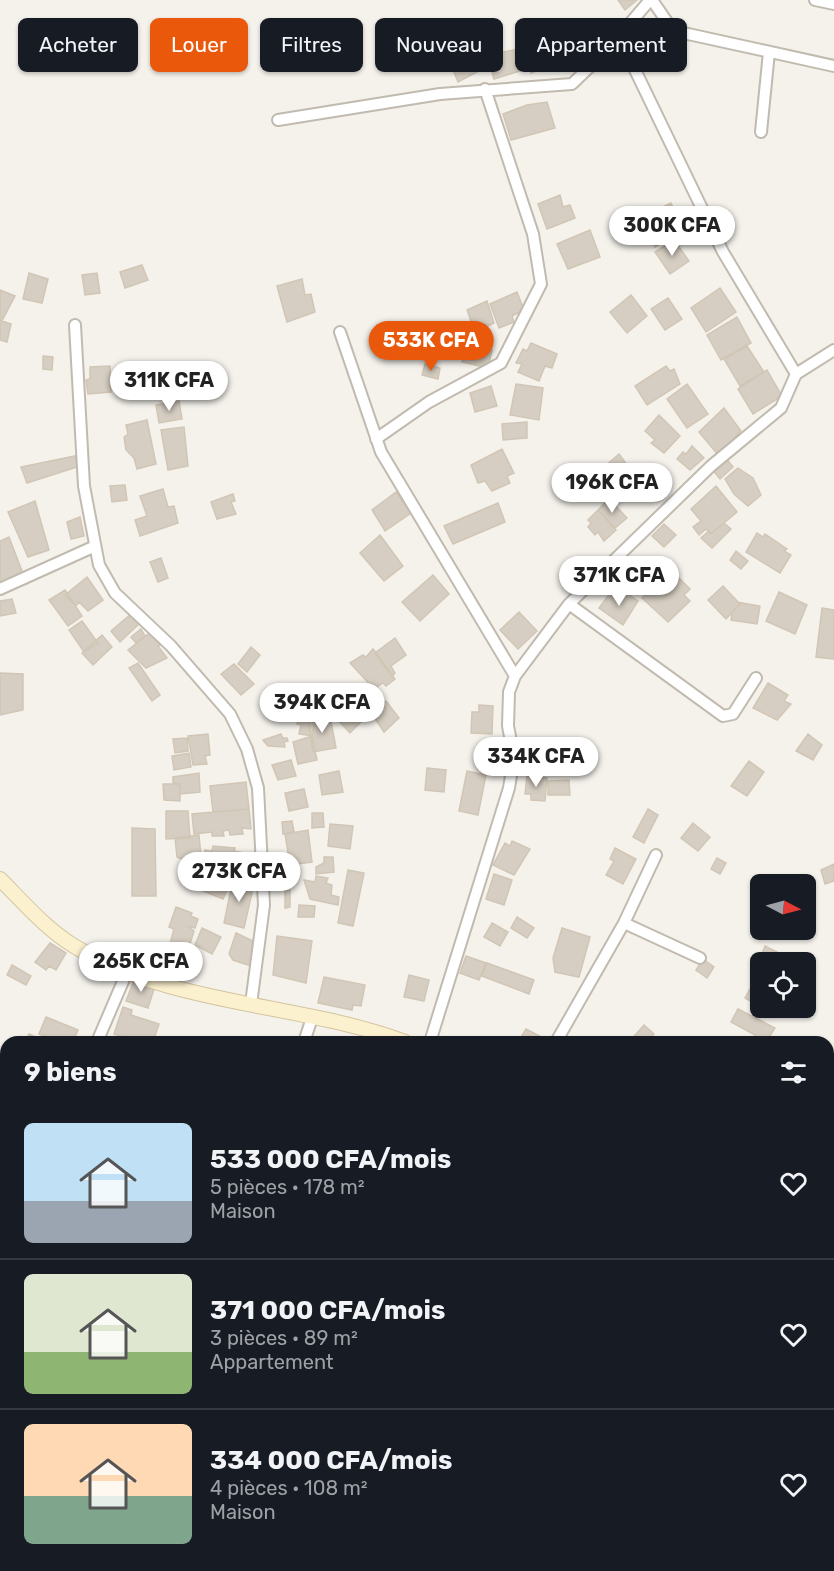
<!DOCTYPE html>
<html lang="fr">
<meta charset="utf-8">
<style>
body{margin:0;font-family:Rubik,sans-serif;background:#20242c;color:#f1f3f6;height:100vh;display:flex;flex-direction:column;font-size:22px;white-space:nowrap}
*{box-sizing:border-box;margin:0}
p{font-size:20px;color:#9ea1a6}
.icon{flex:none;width:33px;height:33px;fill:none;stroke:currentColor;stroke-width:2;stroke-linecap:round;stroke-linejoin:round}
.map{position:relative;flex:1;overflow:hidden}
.drawer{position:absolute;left:0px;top:1036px;width:834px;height:536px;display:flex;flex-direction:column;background:#171b24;border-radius:18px 18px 0 0;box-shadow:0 2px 4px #0004}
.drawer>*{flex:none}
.top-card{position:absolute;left:18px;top:18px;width:798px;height:54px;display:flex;gap:12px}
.needle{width:39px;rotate:96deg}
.controls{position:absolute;left:750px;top:874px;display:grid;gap:12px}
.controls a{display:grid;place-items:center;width:66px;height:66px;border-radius:9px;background:#171b24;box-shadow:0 2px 4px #0004;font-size:30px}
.price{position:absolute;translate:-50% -51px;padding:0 14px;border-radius:21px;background:#fff;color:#222;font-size:20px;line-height:39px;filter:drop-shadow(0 2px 3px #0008)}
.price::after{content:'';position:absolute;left:50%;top:36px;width:18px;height:14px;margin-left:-9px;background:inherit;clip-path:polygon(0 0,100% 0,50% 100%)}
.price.on{background:#ea580c;color:#fff}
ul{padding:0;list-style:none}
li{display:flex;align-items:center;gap:18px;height:150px;padding:0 24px}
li+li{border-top:2px solid #363941}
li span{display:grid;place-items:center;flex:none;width:168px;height:120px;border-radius:9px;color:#555}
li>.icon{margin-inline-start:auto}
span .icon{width:72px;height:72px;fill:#fffc;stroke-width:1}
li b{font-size:26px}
h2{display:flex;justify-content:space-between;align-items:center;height:72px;padding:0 24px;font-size:26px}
.pill{padding:0 21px;border-radius:9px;background:#171b24;box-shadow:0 2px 4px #0004;font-size:21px;line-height:54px}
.pill.on{background:#ea580c;color:#fff}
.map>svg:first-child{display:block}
.building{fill:#d6cec2;stroke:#d1c6b5;stroke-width:1.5}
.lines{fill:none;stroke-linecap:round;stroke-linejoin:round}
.street-casing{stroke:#c1baaf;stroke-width:14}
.secondary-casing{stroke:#d3c59e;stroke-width:16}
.street{stroke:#fff;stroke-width:10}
.secondary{stroke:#fcf1cf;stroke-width:14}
</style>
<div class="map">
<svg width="834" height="1571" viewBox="0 0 834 1571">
<rect width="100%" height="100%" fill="#f5f2ec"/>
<!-- building -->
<path class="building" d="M618,0H637L625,10Z
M463,35L479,71L458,82L443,45Z
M544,41L554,64L531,73L523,49Z
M519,49L523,70L494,79L487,55Z
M547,102L555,128L511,140L503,114L527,105Z
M560,195L563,207L570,205L575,218L547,229L538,204Z
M671,203L684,231L655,247L640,218Z
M590,230L600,257L568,269L557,244Z
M674,240L689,261L670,274L655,252Z
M142,265L148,280L125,288L120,272Z
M29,273L48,279L42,303L23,299Z
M97,273L100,293L85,295L82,275Z
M302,279L305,295L311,294L315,312L287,322L277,286Z
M720,288L736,312L706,332L691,308Z
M0,290L15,296L2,321L11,324L7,342L0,340Z
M517,292L524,310L512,316L514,322L499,328L490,304Z
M631,295L647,316L627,333L610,312Z
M668,298L682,319L665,330L651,309Z
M487,301L494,323L475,332L467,310Z
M737,317L751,343L721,360L707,335Z
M531,343L557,354L552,368L545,366L539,381L518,372L522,364L516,363L523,349L527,351Z
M467,344L492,350L488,368L462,362Z
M747,346L764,372L740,386L724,359Z
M43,356L53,357L52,370L43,369Z
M425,364L440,368L438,379L422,375Z
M110,366L111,392L88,394L86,380L90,379V367Z
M666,366L670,371L674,369L680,384L647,405L635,386Z
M767,370L782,396L753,414L738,389Z
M516,384L543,388L539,420L510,415Z
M687,384L708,414L687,428L667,399Z
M491,386L497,406L475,412L470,393Z
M179,401L182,419L159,423L156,405Z
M724,408L741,431L727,445L729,449L719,456L699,432Z
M659,415L680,436L664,453L651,443L655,440L645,431Z
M147,420L156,464L137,469L134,458L126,450L124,437L128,434L126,425Z
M527,422V438L503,440L502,424Z
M184,427L188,466L168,470L161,430Z
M692,446L704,458L690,470L677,459L683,452L686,454Z
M502,449L514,473L507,476L510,483L492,491L485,481L478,483L471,465Z
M619,454L630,469L620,477L622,480L607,487L596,474Z
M75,456L77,467L27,483L21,467Z
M725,457L733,467L720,479L712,469Z
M738,468L753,478L761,495L748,506L734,494L725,479Z
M125,485L127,500L112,502L110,486Z
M716,486L737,512L711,534L706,529L699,535L693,527L701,521L691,509Z
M163,489L168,507L174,506L178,523L140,536L135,520L147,516L140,496Z
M396,492L411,513L385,531L372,510Z
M233,494L235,501L231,502L236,514L217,519L211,502Z
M609,499L627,518L615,528L598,510Z
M35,501L49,550L28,557L8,512Z
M498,503L505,522L453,544L444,526Z
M598,510L616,530L604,541L598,532L595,535L588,527L591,523L588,520Z
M80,517L84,536L71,539L67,522Z
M724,523L731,529L712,548L701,538L709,531L711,534Z
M664,524L676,535L664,547L652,536Z
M757,533L763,537L765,534L787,549L784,551L791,555L780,573L746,552Z
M380,535L403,566L384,581L360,553Z
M9,537L27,584L0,590V541Z
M736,551L748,561L741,569L730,560Z
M161,558L168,578L158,582L150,562Z
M670,569L690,589L684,595L690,601L668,622L642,598Z
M433,575L449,594L420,621L402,602Z
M87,577L103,600L88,611L79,602L76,606L65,595Z
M723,586L740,604L726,619L708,600Z
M65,590L82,616L68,626L49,600Z
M611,592L622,599L626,593L638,601L623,625L599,608Z
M779,592L807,605L795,634L766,621Z
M12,599L16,613L0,616V601Z
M737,602L760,606L757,624L731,620L732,612L740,604Z
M822,608L834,610V659L816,657Z
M519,612L537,631L518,649L500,630Z
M132,613L140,623L120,642L111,631Z
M82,621L98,643L84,652L69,630Z
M141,629L145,636L136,643L131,637Z
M153,630L162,644L158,646L167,658L146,668L128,650Z
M102,635L112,647L93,665L82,653Z
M395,638L406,655L391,666L395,673L392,676L375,653Z
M251,647L260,655L247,672L238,664Z
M373,649L395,679L386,686L383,683L374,689L350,663L363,655L366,657Z
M138,663L160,695L152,701L129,668Z
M234,664L254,684L241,695L221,674Z
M0,673L23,674V710L0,715Z
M768,683L788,695L784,701L791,704L777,720L753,708Z
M328,689L347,709L335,721L316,699Z
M356,700L369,714L350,733L337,719Z
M386,701L399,718L384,732L372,714Z
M479,705L493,706L492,734L471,733L472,712H479Z
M330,716L336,748L313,752L308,720Z
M299,717L315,722L312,736L299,734L301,725L297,724Z
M208,734L210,755L205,756L207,764L193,765L188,736Z
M281,734L283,738H287L288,741L284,742L285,747L268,746L263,740Z
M808,734L822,745L813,760L796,751Z
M312,736L317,760L298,764L293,742Z
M187,738L188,751L175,753L173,739Z
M189,753L191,767L174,770L172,756Z
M291,760L296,776L278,780L272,765Z
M749,761L764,772L747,796L731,786Z
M427,768L446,770L444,792L425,790Z
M339,771L343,792L322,795L319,775Z
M467,771L486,775L478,815L459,811Z
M199,773L200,792L180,794V784L173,783V777Z
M527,776L547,778L545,801L531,800V794H525Z
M569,780L570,795H548V781Z
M246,782L249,809L213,812L210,786Z
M163,784H180V801L164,800Z
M304,789L308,807L289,811L285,793Z
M249,809L251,829L242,828L243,834L230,835L229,830L223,831L224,836H212V832L194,834L192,814Z
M648,809L658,815L644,843L633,837Z
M166,811H188L190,838L166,839Z
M312,813H323L324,827L312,828Z
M292,821L294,832L283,834L282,822Z
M693,823L710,837L698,851L681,838Z
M330,824L353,826L350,849L328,846Z
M132,828L155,829L156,896H132Z
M308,830L312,862L290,865L285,834Z
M199,835L202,868L177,857L175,838Z
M512,841L530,849L514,875L493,865L505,843L510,846Z
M213,846L235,848L234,851L245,853L244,872L202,868L205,850L212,851Z
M615,848L636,859L623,884L606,875L614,861L610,859Z
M324,857H333L334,872L316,874V867L324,863Z
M717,858L726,863L720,874L711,869Z
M834,864V881L825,884L821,870Z
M197,869L230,883L223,899L191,886Z
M348,870L364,873L353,926L338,923Z
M494,874L512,880L504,905L486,899Z
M316,876L328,878L326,883L332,885L331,895L339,897L338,905L310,899L304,880L315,882Z
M233,879L254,884L244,928L224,923Z
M290,882V907L285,908V883Z
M299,905L315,906L314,917H298Z
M176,907L192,913L191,916L198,919L195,928L188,926L194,931L186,957L168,951L174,929L169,927Z
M517,917L534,928L527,938L511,928Z
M492,923L508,932L500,946L484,937Z
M202,928L221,937L212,954L195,945Z
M562,928L590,937L579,977L555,972L553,958Z
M236,933L255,942L251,966L233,960L229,954Z
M277,936L312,941L306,983L273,975Z
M50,943L66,953L56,970L49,966L46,970L35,962Z
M765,946L783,955L780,963L759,962Z
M466,956L486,963L479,980L460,973Z
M703,959L714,967L707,978L696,970Z
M487,963L534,980L529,994L482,976Z
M12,965L31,976L26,985L7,975Z
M760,971V1007L745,998Z
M409,975L429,980L424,1001L404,997Z
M324,977L365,985L361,1006L353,1005L352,1010L318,1003Z
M135,978L155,986L148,1008L126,1001Z
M123,1007L132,1010L131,1015L159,1024L153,1042H139L114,1034Z
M738,1009L775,1028L766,1042H750L755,1035L731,1022Z
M46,1017L78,1030L73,1042H61L39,1034Z
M644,1025L654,1034L647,1042H629Z
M526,1029L551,1042H518Z
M29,1034L47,1042H25Z
M5,1082H6V1110L0,1108V1095Z
M828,1323L834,1325V1341L829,1349Z
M2,1366L6,1367V1386L0,1385Z
M1,1410L6,1411V1441L0,1440Z
M0,1478L6,1479L3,1500L0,1499Z
M679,1566H714V1571H679Z
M786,1566H816L814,1571H784Z"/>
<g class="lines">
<defs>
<path id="street" d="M650,0L626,28L623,45L723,252L796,374
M652,0L672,29L679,32L834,66
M815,0L834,4
M278,120L440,94L572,84L623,35
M761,132L769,52
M75,325L84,486L99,565L115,593L171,646L230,714L247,749L258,788L264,905L251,1004
M340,332L381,452L515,676
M376,439L429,402L501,363L541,284L533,234L485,89
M0,589L93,547
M569,604L723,716L733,714L756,678
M624,923L700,958
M97,1042L127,972
M304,1042L312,1018
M430,1042L509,788L514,757L508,726L509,692L515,676L569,604L711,466L781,408L796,374L834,350
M556,1042L624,923L656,855
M0,1111L6,1113
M828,1153L834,1141
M0,1317L6,1302
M0,1520L6,1522
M828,1539L834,1508
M128,1571L129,1566
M822,1571L823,1566"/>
<path id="secondary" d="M0,879C23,902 45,928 74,946C173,1007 298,1002 405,1042
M828,1281L834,1284"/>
</defs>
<!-- street casing -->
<use href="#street" class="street-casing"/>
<!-- secondary casing -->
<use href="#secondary" class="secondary-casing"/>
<!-- street -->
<use href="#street" class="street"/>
<!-- secondary -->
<use href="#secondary" class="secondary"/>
</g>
</svg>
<div class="controls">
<a><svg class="needle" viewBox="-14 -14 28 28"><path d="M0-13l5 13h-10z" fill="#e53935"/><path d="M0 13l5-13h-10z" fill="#9ea1a6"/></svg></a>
<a><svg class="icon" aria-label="locate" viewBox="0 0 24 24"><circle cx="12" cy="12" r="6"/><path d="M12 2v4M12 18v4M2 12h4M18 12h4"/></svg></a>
</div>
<b class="price" style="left:672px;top:257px">300K CFA</b>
<b class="price on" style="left:431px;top:372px">533K CFA</b>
<b class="price" style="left:169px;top:412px">311K CFA</b>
<b class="price" style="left:612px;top:514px">196K CFA</b>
<b class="price" style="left:619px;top:607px">371K CFA</b>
<b class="price" style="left:322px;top:734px">394K CFA</b>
<b class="price" style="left:536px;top:788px">334K CFA</b>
<b class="price" style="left:239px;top:903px">273K CFA</b>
<b class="price" style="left:141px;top:993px">265K CFA</b>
<div class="top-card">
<a class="pill">Acheter</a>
<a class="pill on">Louer</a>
<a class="pill">Filtres</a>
<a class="pill">Nouveau</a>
<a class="pill">Appartement</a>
</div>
<section class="drawer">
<h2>9 biens<svg class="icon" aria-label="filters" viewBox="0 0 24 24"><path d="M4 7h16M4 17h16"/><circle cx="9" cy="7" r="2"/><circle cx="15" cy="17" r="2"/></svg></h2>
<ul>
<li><span style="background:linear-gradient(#bfe0f5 65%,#9aa5b1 0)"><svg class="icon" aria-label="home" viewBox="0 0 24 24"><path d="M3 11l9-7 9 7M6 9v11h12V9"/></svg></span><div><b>533 000 CFA/mois</b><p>5 pièces · 178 m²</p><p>Maison</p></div><svg class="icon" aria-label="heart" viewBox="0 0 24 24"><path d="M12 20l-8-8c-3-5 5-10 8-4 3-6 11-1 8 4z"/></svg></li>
<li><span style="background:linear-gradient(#dfe7d0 65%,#8fb573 0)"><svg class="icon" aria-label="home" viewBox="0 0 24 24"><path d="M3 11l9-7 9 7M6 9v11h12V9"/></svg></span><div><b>371 000 CFA/mois</b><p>3 pièces · 89 m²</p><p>Appartement</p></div><svg class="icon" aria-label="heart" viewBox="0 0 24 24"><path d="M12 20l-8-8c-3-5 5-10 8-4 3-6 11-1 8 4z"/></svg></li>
<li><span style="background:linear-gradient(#ffd9b3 60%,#7fa58c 0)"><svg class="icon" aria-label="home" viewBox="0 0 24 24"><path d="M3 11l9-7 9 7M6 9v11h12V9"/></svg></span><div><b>334 000 CFA/mois</b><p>4 pièces · 108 m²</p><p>Maison</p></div><svg class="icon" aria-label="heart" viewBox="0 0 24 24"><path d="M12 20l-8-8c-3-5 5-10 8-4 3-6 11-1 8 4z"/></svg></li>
</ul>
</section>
</div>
